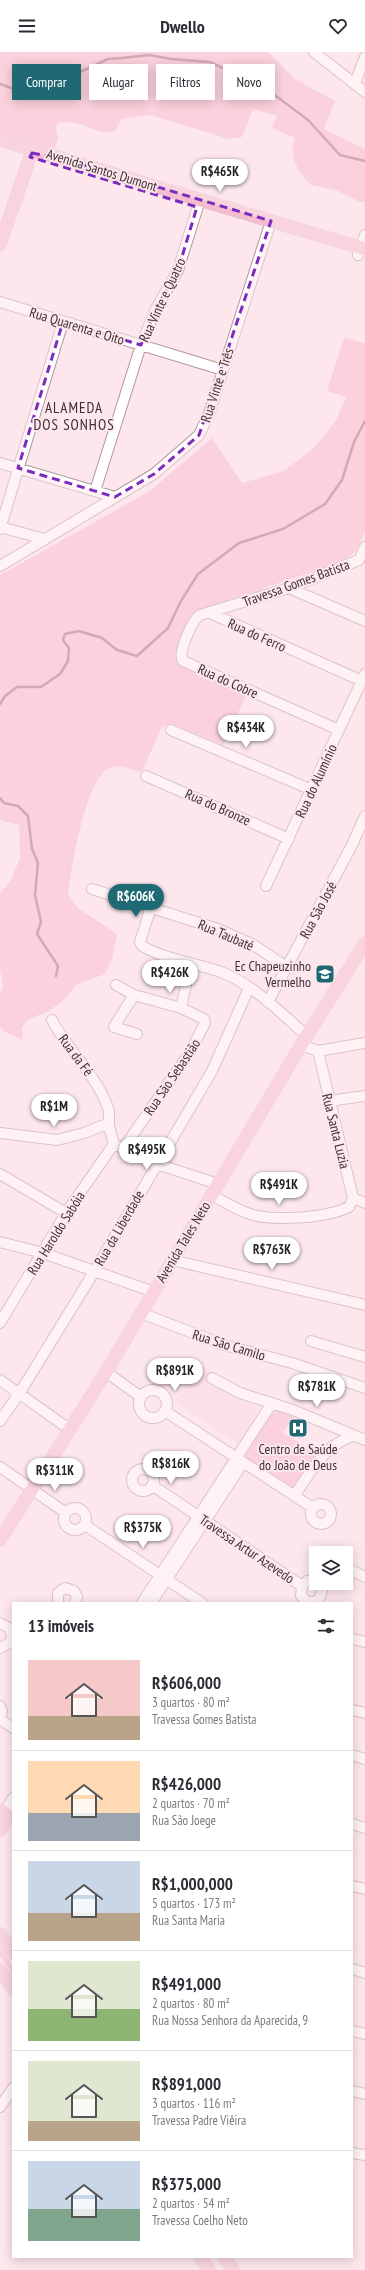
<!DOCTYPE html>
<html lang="pt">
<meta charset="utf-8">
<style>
body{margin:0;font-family:"PT Sans Narrow",sans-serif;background:#f7f7f7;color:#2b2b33;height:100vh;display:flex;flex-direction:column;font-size:15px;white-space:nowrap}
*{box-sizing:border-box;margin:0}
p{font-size:13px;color:#7c7c81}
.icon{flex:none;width:22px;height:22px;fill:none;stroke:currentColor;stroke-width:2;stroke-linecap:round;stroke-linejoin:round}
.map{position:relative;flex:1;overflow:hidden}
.drawer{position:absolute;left:12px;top:1550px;width:341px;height:656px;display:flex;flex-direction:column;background:#fff;border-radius:0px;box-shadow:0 2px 10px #0003}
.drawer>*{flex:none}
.banner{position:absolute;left:12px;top:12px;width:341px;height:36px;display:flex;gap:8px}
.controls{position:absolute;left:309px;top:1494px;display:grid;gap:8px}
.controls a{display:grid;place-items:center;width:44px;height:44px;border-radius:0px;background:#fff;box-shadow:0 2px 10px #0003;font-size:20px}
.price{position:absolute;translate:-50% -34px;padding:0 9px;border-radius:14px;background:#fff;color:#222;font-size:13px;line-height:26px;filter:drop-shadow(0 1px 2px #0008)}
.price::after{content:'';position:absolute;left:50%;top:24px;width:12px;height:9px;margin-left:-6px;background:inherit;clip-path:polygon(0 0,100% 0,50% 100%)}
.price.on{background:#1f6974;color:#fff}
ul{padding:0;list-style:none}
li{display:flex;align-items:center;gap:12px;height:100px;padding:0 16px}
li+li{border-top:1px solid #e1e1e2}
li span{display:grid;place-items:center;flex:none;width:112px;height:80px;border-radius:0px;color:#555}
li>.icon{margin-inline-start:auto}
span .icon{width:48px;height:48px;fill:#fffc;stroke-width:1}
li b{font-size:17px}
h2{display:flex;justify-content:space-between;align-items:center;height:48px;padding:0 16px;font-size:17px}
.chip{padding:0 14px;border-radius:0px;background:#fff;box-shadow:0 2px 10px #0003;font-size:14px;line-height:36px}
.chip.on{background:#1f6974;color:#fff}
header{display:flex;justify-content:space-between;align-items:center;height:52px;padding:0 16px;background:#fff;font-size:18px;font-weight:800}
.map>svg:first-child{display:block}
.built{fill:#fbd8e1}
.green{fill:#f6b6c8}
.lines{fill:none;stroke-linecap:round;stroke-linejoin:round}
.stream{stroke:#a35d74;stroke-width:2.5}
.minor-casing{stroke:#b1979e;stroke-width:12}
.major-casing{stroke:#d0cecf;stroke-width:14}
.minor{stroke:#fff;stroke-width:10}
.major{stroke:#f3bdce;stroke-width:13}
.marked{fill:none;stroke:#7b2cbf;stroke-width:3;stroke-dasharray:8 5;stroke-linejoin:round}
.labels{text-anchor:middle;stroke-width:4;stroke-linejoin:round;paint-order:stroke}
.street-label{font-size:14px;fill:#3c3235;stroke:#fde7ed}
.poi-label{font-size:14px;fill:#3c3235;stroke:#fde7ed;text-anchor:end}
.neighbourhood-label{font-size:15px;letter-spacing:1px;fill:#3f2b30;stroke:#fde7ed}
</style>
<header><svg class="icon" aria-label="menu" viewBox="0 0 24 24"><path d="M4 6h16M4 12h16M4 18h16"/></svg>Dwello<svg class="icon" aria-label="heart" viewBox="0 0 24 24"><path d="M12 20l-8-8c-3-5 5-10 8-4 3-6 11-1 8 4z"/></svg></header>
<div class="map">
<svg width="365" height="2218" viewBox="0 0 365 2218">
<rect width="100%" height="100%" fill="#fde7ed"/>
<!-- built -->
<path class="built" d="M197,1313L211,1321L208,1327L259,1357L238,1392L175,1350Z"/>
<!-- green -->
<path class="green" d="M0,0H268L295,27L335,49L324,77L365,97V150H360L336,138L311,133C298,120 288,104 295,86L272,76L277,64L253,57L242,85L229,87L150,63L121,67L116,79C98,83 97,77 82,73C74,70 67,70 59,70L56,74L58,87L54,98L0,82Z
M344,286L365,291V480L355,500L344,509L197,559C183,571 180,591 175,607L178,613L246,644L223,693L173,672L167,673L161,676L142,720C133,718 121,713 112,715C86,721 71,818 68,842L78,856L117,882L112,908L105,922L76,933L64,948L49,959L29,967L22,975L23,988L5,980L0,975V941L3,934L0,917V841L11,828L20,806L19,773L0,768V523L150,439L212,386L242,431L284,419L315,395L336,368L346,345L327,339Z
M281,1358L294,1364L283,1381L320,1403L296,1437L244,1406C253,1390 262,1363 281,1358Z
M0,1896L13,1914V1922L0,1904Z"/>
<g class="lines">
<!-- stream -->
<path class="stream" d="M0,32L25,41L65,27L108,7L122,6L149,3L171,7L210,10L268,38L308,68L340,103L365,109
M0,652L5,644L17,635H41L60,622L68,609L69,596L63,588L65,582L79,579L92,583L102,586L117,598L137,604L168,576L181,549L198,522L239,491L283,477L325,452L342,428L354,390L365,369
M0,746L4,751L18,754L28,764L32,797L38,811L35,843L41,870L37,882L58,914L56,924"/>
<defs>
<path id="minor" d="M314,0L365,40
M355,31L365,5
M358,203L365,183
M0,250L223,318
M0,411L115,445
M95,439L141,293L156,257L178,218L200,148
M0,475L45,487
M0,477L63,270
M359,508L365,495
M0,514L154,422L199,383L209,362L271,169
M289,536L365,569
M210,561L362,629
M171,678L312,738
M339,678L183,609C177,602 192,568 200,563L289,536L359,508
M146,724L289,787
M266,834L365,622
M92,837L218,877L252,892L288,916
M151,855L140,890L142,894C165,907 195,911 221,920C254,933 281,961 307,984
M116,933L134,943L181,956L204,967L205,971L190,1000L123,1097
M134,943L114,975L137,982
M268,950L352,793L365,764
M181,956L188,924L193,912
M52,968C68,999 96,1022 108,1056C110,1061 109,1065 109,1071C109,1077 112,1085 114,1092L157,1112L218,1132
M301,993L318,999L365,991
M318,999L353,1146
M329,1049L365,1044
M0,1081L57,1088L84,1081L109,1071
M0,1122L66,1161
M211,1143C225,1150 239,1159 253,1163C278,1169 326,1166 349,1155L353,1146
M353,1146L365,1151
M0,1190L43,1201L154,1240
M172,1208L365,1253
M141,1261L224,1293L292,1311L365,1336
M0,1271L66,1161L114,1092
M311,1289L365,1305
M106,1320L141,1345
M212,1326L240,1341L293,1358L365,1388
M0,1328L69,1377
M139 1352a14 14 0 1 1 28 0a14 14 0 1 1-28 0Z
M165,1359L313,1456
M0,1369L19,1342L94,1220L212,1019L249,936
M0,1415L66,1461
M132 1428a11 11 0 1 1 22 0a11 11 0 1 1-22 0Z
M152,1433L302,1534
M294,1444C311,1420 324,1393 353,1384
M311 1462a10 10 0 1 1 20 0a10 10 0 1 1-20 0Z
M64 1467a11 11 0 1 1 22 0a11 11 0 1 1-22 0Z
M85,1473L202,1551
M351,1518L365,1525
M316,1530L307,1529L302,1534L301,1544C309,1554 320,1551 322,1539L318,1531
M58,1551V1541L65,1536L74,1539L77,1545L75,1551
M142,1551L272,1351
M151,1551L243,1411
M0,1571L9,1576L12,1584L10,1591L0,1596
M352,1587L365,1590
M0,1654L2,1659L0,1667
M352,1658L365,1661
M0,1667L13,1676
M352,1703L365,1707
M4,1761L13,1746
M352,1772L365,1776
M352,1834L365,1837
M352,1917L365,1921
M352,1979L365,1982
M352,2039L365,2042
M0,2055L13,2036
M352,2101L365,2103"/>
<path id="major" d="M0,88L365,197
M0,193L30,105L33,100L42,102
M0,1488L106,1320L301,993L365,891
M0,1758L10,1765L0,1778
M0,1882L13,1901
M0,1918L13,1937
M200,2205L209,2218
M224,2205L233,2218"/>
</defs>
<!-- minor casing -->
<use href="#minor" class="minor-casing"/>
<!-- major casing -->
<use href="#major" class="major-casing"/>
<!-- minor -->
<use href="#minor" class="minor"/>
<!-- major -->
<use href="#major" class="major"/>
</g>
<!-- marked area -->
<path d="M0 0H365V2218H0ZM32,101L68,108L271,169L199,383L154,422L115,445L18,416L63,270L141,293L156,257L178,218L197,155L30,105Z" fill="#fde7ed" fill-opacity=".55" fill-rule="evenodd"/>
<path class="marked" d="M32,101L68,108L271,169L199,383L154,422L115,445L18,416L63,270L141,293L156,257L178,218L197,155L30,105Z"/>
<!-- icons -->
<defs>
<symbol id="school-square" viewBox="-11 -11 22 22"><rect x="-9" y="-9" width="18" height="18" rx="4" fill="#1f6974" stroke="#fde7ed"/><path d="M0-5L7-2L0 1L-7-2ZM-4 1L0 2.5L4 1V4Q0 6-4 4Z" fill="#fff"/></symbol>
<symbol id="hospital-square" viewBox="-11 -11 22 22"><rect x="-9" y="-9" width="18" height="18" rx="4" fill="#1f6974" stroke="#fde7ed"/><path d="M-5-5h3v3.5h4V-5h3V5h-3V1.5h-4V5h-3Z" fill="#fff"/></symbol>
</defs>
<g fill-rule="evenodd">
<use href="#school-square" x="314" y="911" width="22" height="22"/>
<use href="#hospital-square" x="287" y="1365" width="22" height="22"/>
</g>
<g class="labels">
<!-- street labels -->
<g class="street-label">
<text transform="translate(102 118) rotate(17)" y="5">Avenida Santos Dumont</text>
<text transform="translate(162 248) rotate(-65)" y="5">Rua Vinte e Quatro</text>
<text transform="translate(77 274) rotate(17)" y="5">Rua Quarenta e Oito</text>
<text transform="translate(217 333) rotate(-72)" y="5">Rua Vinte e Três</text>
<text transform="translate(296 531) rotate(-20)" y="5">Travessa Gomes Batista</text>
<text transform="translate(257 583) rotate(24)" y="5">Rua do Ferro</text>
<text transform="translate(228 629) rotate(24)" y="5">Rua do Cobre</text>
<text transform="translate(316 729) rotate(-65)" y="5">Rua do Alumínio</text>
<text transform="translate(218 755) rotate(24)" y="5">Rua do Bronze</text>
<text transform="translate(318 858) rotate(-62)" y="5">Rua São José</text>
<text transform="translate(226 883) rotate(23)" y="5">Rua Taubaté</text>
<text transform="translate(76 1003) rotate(53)" y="5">Rua da Fé</text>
<text transform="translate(172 1025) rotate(-56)" y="5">Rua São Sebastião</text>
<text transform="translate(336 1079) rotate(76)" y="5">Rua Santa Luzia</text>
<text transform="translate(119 1176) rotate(-60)" y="5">Rua da Liberdade</text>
<text transform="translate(56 1181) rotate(-58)" y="5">Rua Haroldo Sabóia</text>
<text transform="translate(183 1190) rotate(-59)" y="5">Avenida Tales Neto</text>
<text transform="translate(229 1293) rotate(17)" y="5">Rua São Camilo</text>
<text transform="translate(247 1497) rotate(34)" y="5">Travessa Artur Azevedo</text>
</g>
<!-- poi labels -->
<g class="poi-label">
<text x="311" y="919">Ec Chapeuzinho<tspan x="311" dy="16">Vermelho</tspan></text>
<text x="298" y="1402" text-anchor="middle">Centro de Saúde<tspan x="298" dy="16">do João de Deus</tspan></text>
</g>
<!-- neighbourhood labels -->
<g class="neighbourhood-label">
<text x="74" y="361">ALAMEDA<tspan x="74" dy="17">DOS SONHOS</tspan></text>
</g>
</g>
</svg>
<div class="controls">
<a><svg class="icon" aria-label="layers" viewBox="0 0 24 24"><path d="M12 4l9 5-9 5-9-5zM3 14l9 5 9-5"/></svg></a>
</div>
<b class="price" style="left:220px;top:141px">R$465K</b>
<b class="price" style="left:246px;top:697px">R$434K</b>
<b class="price on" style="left:136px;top:866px">R$606K</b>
<b class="price" style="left:170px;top:942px">R$426K</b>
<b class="price" style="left:54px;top:1076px">R$1M</b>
<b class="price" style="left:147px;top:1119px">R$495K</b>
<b class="price" style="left:279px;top:1154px">R$491K</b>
<b class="price" style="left:272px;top:1219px">R$763K</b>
<b class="price" style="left:175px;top:1340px">R$891K</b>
<b class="price" style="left:317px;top:1356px">R$781K</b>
<b class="price" style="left:171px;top:1433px">R$816K</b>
<b class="price" style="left:55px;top:1440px">R$311K</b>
<b class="price" style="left:143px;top:1497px">R$375K</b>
<div class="banner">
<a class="chip on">Comprar</a>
<a class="chip">Alugar</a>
<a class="chip">Filtros</a>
<a class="chip">Novo</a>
</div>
<section class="drawer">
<h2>13 imóveis<svg class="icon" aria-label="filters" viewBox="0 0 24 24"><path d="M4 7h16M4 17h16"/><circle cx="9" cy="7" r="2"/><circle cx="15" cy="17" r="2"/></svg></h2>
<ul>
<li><span style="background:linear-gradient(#f6c9c9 70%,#b9a48a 0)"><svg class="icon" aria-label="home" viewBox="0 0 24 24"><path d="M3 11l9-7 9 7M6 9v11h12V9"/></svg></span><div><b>R$606,000</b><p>3 quartos · 80 m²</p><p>Travessa Gomes Batista</p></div></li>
<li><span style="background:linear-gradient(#ffd9b3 65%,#9aa5b1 0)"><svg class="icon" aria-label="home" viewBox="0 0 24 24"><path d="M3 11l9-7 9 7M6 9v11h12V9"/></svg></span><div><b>R$426,000</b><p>2 quartos · 70 m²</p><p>Rua São Joege</p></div></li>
<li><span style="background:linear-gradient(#c9d6e8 65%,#b9a48a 0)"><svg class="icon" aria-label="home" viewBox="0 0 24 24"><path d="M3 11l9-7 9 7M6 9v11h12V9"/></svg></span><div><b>R$1,000,000</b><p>5 quartos · 173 m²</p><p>Rua Santa Maria</p></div></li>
<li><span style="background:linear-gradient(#dfe7d0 60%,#8fb573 0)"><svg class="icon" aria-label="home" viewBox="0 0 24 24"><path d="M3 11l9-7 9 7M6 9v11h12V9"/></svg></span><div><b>R$491,000</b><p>2 quartos · 80 m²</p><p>Rua Nossa Senhora da Aparecida, 9</p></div></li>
<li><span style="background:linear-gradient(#dfe7d0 75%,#b9a48a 0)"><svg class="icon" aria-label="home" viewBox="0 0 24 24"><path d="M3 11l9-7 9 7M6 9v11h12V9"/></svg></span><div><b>R$891,000</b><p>3 quartos · 116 m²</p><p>Travessa Padre Viêira</p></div></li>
<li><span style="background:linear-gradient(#c9d6e8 60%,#7fa58c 0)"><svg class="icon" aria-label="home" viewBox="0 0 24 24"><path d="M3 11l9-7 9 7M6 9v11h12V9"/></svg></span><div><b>R$375,000</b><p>2 quartos · 54 m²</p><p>Travessa Coelho Neto</p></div></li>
</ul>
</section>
</div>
